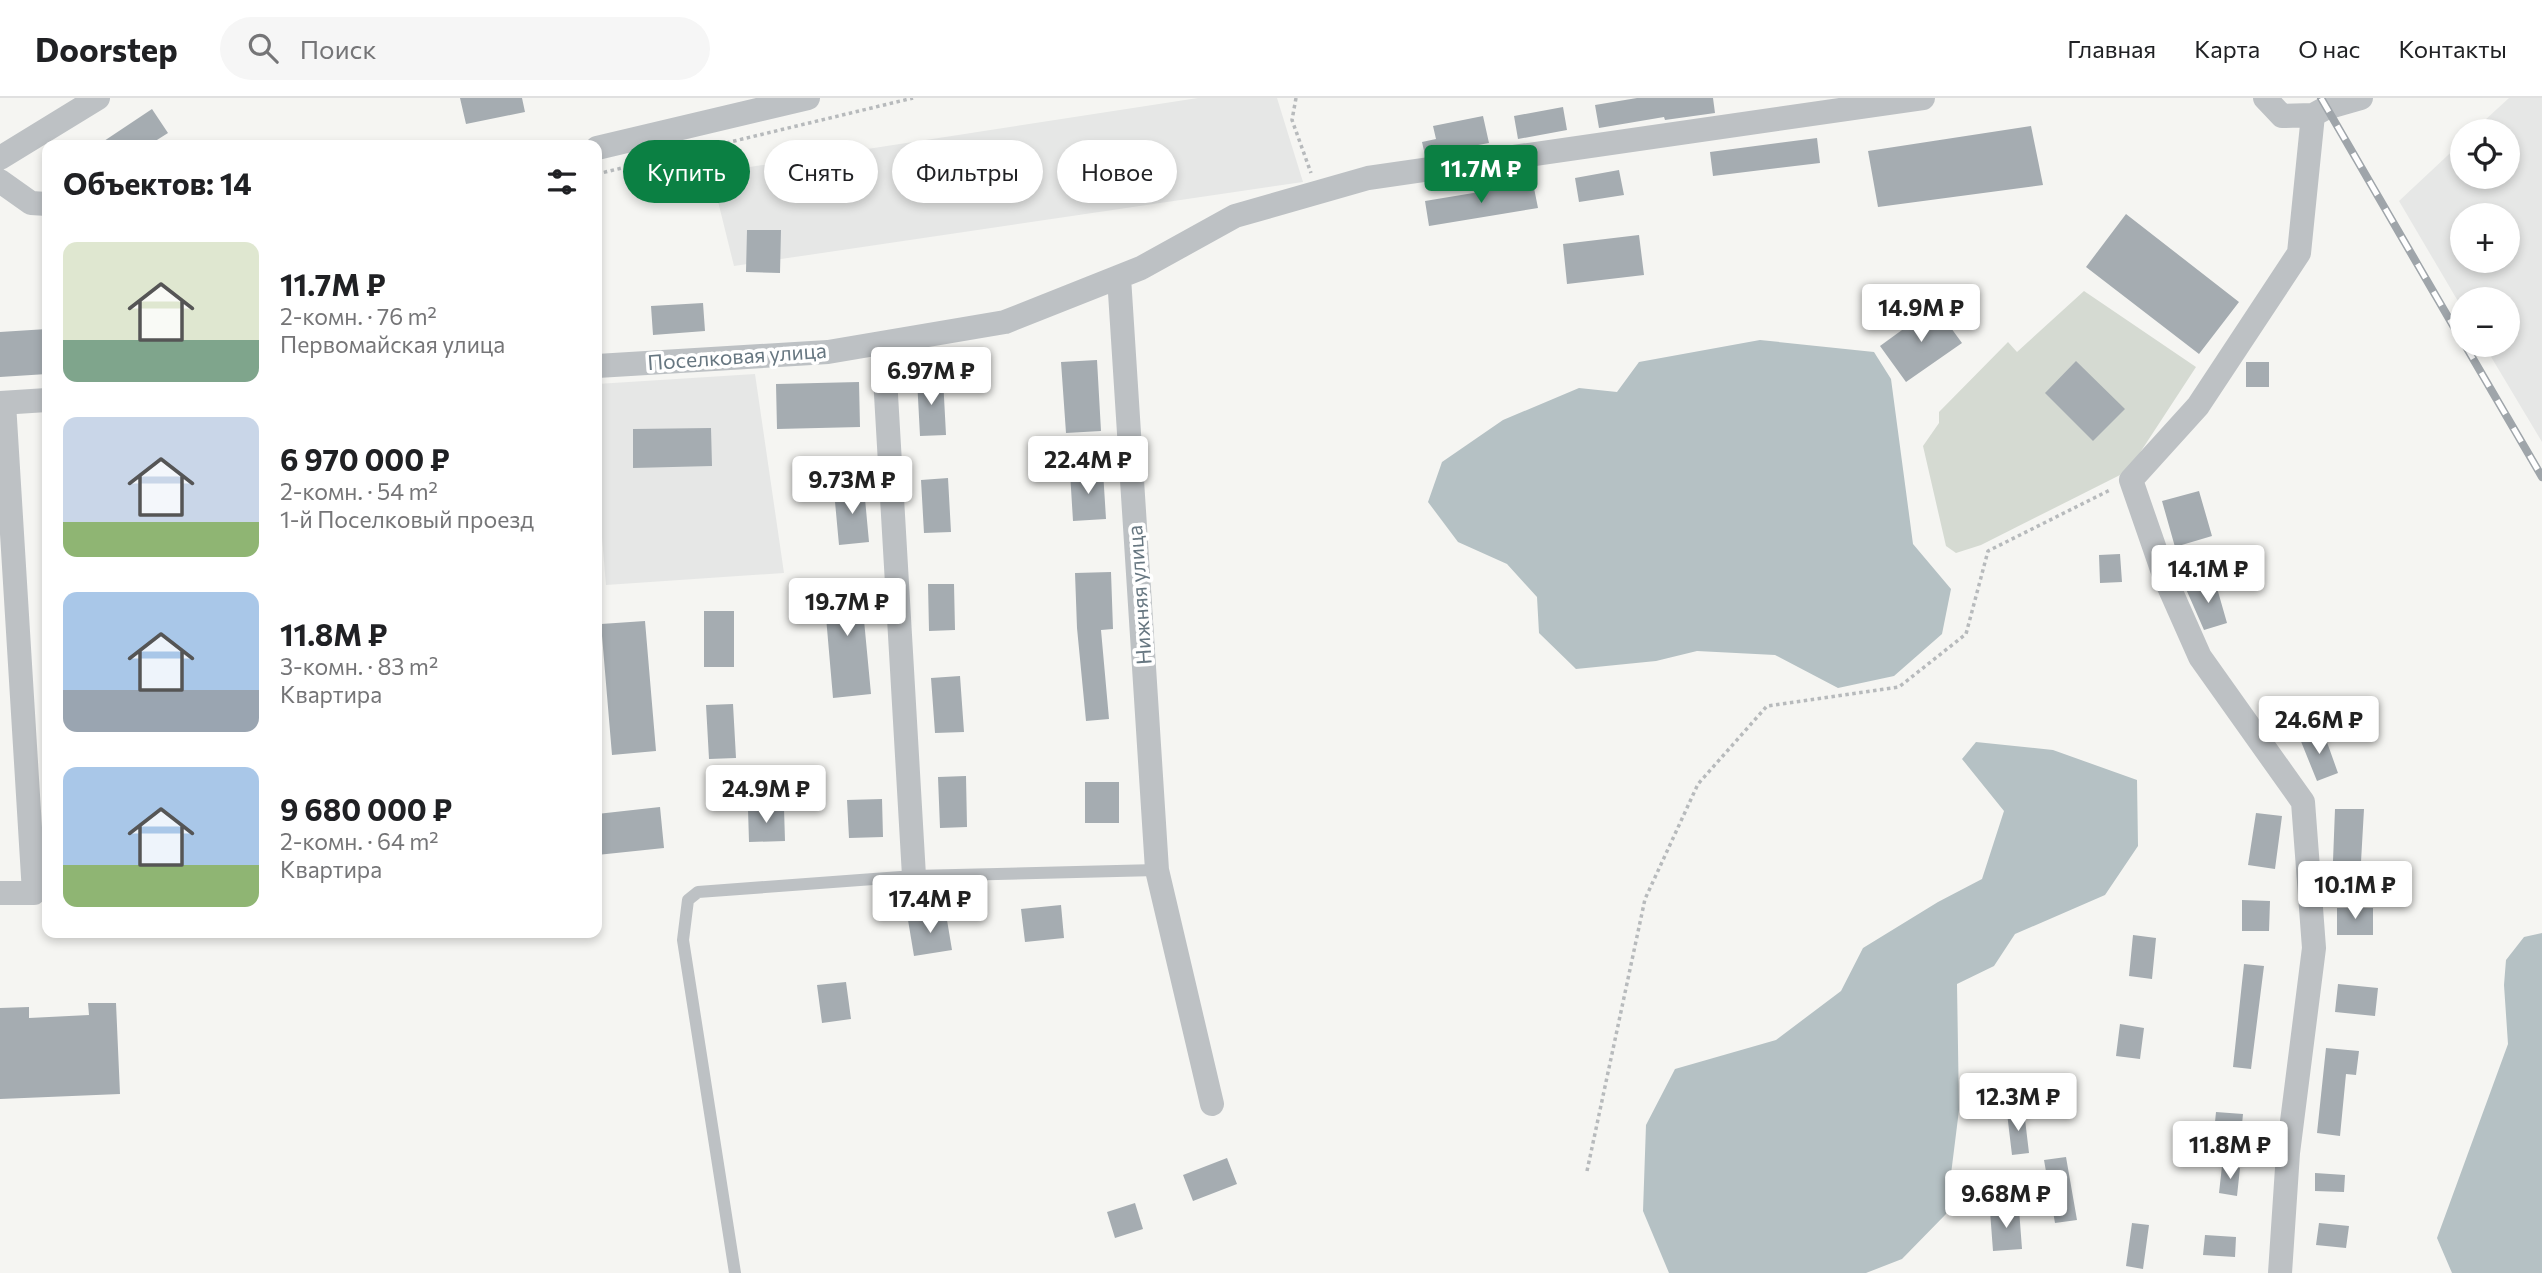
<!DOCTYPE html>
<html lang="ru">
<meta charset="utf-8">
<style>
body{margin:0;font-family:Commissioner,sans-serif;background:#f6f6f6;color:#202124;height:100vh;display:flex;flex-direction:column;font-size:26px;white-space:nowrap}
*{box-sizing:border-box;margin:0}
p{font-size:23px;color:#757577}
.icon{flex:none;width:38px;height:38px;fill:none;stroke:currentColor;stroke-width:2;stroke-linecap:round;stroke-linejoin:round}
.map{position:relative;flex:1;overflow:hidden}
.panel{position:absolute;left:42px;top:42px;width:560px;height:798px;display:flex;flex-direction:column;background:#fff;border-radius:14px;box-shadow:0 4px 10px #0003}
.panel>*{flex:none}
.banner{position:absolute;left:623px;top:42px;width:665px;height:63px;display:flex;gap:14px}
.fabs{position:absolute;left:2450px;top:21px;display:grid;gap:14px}
.fabs a{display:grid;place-items:center;width:70px;height:70px;border-radius:50%;background:#fff;box-shadow:0 4px 10px #0003;font-size:35px}
.price{position:absolute;translate:-50% -60px;padding:0 16px;border-radius:7px;background:#fff;color:#222;font-size:23px;line-height:46px;filter:drop-shadow(0 2px 4px #0008)}
.price::after{content:'';position:absolute;left:50%;top:42px;width:21px;height:16px;margin-left:-10px;background:inherit;clip-path:polygon(0 0,100% 0,50% 100%)}
.price.active{background:#0b8043;color:#fff}
ul{padding:0;list-style:none}
li{display:flex;align-items:center;gap:21px;height:175px;padding:0 21px}
li span{display:grid;place-items:center;flex:none;width:196px;height:140px;border-radius:14px;color:#555}
li>.icon{margin-inline-start:auto}
span .icon{width:84px;height:84px;fill:#fffc;stroke-width:1}
li b{font-size:30px}
h2{display:flex;justify-content:space-between;align-items:center;height:84px;padding:0 21px;font-size:30px}
.tag{padding:0 24px;border-radius:32px;background:#fff;box-shadow:0 4px 10px #0003;font-size:24px;line-height:63px}
.tag.active{background:#0b8043;color:#fff}
header{display:flex;align-items:center;gap:42px;box-sizing:border-box;height:98px;padding:0 35px;background:#fff;border-bottom:2px solid #e0e0e0}
header strong{font-size:33px}
nav{display:flex;gap:38px;margin-inline-start:auto;font-size:24px}
.search{width:490px;height:63px;background:#f6f6f6;display:flex;align-items:center;gap:18px;box-sizing:border-box;padding:0 24px;border-radius:38px;color:#757577;font-size:26px}
.map>svg:first-child{display:block}
.built{fill:#e6e7e6;fill-rule:evenodd}
.green{fill:#d5dad2}
.water{fill:#b5c1c4}
.building{fill:#a5acb1}
.lines{fill:none;stroke-linecap:round;stroke-linejoin:round}
.path{stroke:#b7babc;stroke-width:3.5;stroke-dasharray:3.5 3.5;stroke-linecap:butt}
.lane{stroke:#bdc1c4;stroke-width:12}
.street{stroke:#bdc1c4;stroke-width:24}
.rail-casing{stroke:#9fa5aa;stroke-width:8}
.rail{stroke:#fff;stroke-width:5;stroke-dasharray:16;stroke-linecap:butt}
.labels{text-anchor:middle;stroke-width:7;stroke-linejoin:round;paint-order:stroke}
.street-label{font-size:21px;fill:#677781;stroke:#fff}
</style>
<header>
<strong>Doorstep</strong>
<div class="search"><svg class="icon" aria-label="search" viewBox="0 0 24 24"><circle cx="10" cy="10" r="6"/><path d="M15 15l6 6"/></svg>Поиск</div>
<nav><a>Главная</a><a>Карта</a><a>О нас</a><a>Контакты</a></nav>
</header>
<div class="map">
<svg width="2542" height="1175" viewBox="0 0 2542 1175">
<rect width="100%" height="100%" fill="#f5f5f2"/>
<!-- built -->
<path class="built" d="M1198,0H1277L1303,84L734,168L711,75Z
M2509,0H2542V344L2484,247H2508V201H2462V210L2399,103L2462,44V79H2508V33H2473ZM2508,117V163H2462V117Z
M755,276L784,475L606,487L597,381V286Z"/>
<!-- green -->
<path class="green" d="M2084,193L2196,269L2128,373L1981,447L1956,455L1946,448L1923,348L1939,325V314L2008,244L2017,254Z"/>
<!-- water -->
<path class="water" d="M1760,242L1874,254L1891,281L1913,446L1951,491L1942,536L1894,578L1838,590L1775,557L1697,553L1656,563L1576,571L1539,535L1537,499L1507,466L1458,444L1428,404L1442,364L1503,322L1579,290L1617,294L1639,264Z
M1976,644L2053,652L2137,682L2138,748L2105,797L2015,836L1994,868L1957,886L1959,1012L1946,1116L1902,1161L1866,1175H1669L1643,1113L1646,1027L1675,971L1776,942L1841,893L1863,850L1938,804L1982,781L2004,713L1962,661Z
M2542,835V1175H2452L2437,1140L2508,946L2504,887L2506,862L2524,839Z"/>
<!-- building -->
<path class="building" d="M460,0H522L525,14L466,26Z
M1637,0H1713L1715,15L1665,22L1664,19L1599,30L1595,7Z
M1563,9L1567,32L1518,41L1514,18Z
M152,11L168,35L149,47H98Z
M1483,18L1489,45L1425,57L1422,44L1436,41L1433,28Z
M2031,28L2043,87L1878,109L1868,53Z
M1817,40L1820,65L1713,78L1710,54Z
M1619,72L1624,97L1579,104L1575,80Z
M1533,85L1538,110L1429,128L1425,103Z
M2126,116L2239,204L2199,256L2086,169Z
M747,132H781L780,175L746,174Z
M1639,137L1644,177L1567,186L1563,146Z
M703,205L705,233L653,237L651,208Z
M1935,208L1962,245L1906,284L1880,248Z
M47,231V276L0,279V234Z
M1097,262L1101,333L1066,335L1061,264Z
M2076,263L2125,311L2093,343L2045,295Z
M2246,264H2269V289H2246Z
M943,280L946,337L920,338L917,281Z
M859,284L860,329L777,331L776,286Z
M711,330L712,368L633,370V331Z
M1103,373L1106,421L1073,423L1070,374Z
M948,380L951,434L924,435L921,382Z
M864,390L869,444L839,447L834,393Z
M2199,393L2212,438L2175,449L2162,403Z
M2120,456L2122,484L2100,485L2099,457Z
M1111,474L1113,531L1101,532L1109,621L1086,623L1077,530L1075,475Z
M860,480L871,596L833,600L823,484Z
M2215,483L2227,525L2204,532L2186,491Z
M928,486H954L955,532L929,533Z
M704,513H734V569H704Z
M645,523L656,653L612,657L601,526Z
M960,578L964,634L935,635L931,580Z
M733,606L736,660L709,661L706,607Z
M2323,633L2338,675L2317,683L2300,641Z
M966,678L967,729L940,730L938,679Z
M1085,684H1119V725H1085Z
M882,701L883,739L849,740L847,702Z
M660,709L664,750L597,757V716Z
M784,710L785,743L749,744L748,711Z
M2335,711H2364L2361,764L2333,763Z
M2256,715L2282,718L2275,771L2248,767Z
M2242,802L2270,803L2269,833H2242Z
M1061,807L1064,840L1025,844L1021,811Z
M2337,810H2373V837H2337Z
M946,816L952,852L914,858L908,822Z
M2133,837L2156,840L2152,881L2129,878Z
M2244,866L2264,868L2251,971L2233,969Z
M846,884L851,921L822,925L817,887Z
M2338,886L2378,890L2375,918L2335,914Z
M88,905H116L120,996L0,1001V910L29,909V920L89,917Z
M2120,926L2144,930L2140,961L2116,958Z
M2326,950L2359,953L2356,977L2346,976L2340,1038L2317,1035Z
M2024,1013L2029,1055L2012,1057L2007,1015Z
M2216,1014L2243,1016L2241,1037L2214,1034Z
M2066,1059L2077,1122L2055,1125L2044,1062Z
M1227,1060L1237,1086L1193,1103L1183,1077Z
M2222,1068L2240,1070L2237,1098L2219,1095Z
M2315,1075L2345,1077L2344,1094L2315,1093Z
M1135,1105L1143,1131L1115,1140L1107,1114Z
M2019,1111L2022,1151L1993,1153L1990,1113Z
M2132,1125L2149,1127L2143,1171L2126,1168Z
M2319,1125L2349,1128L2346,1150L2316,1147Z
M2205,1137L2236,1139L2235,1159L2203,1157Z"/>
<g class="lines">
<!-- path -->
<path class="path" d="M1296,0L1292,22L1311,75
M597,76L913,0
M1587,1073L1645,801L1698,686L1767,608L1899,589L1966,536L1988,453L2110,392"/>
<!-- lane -->
<path class="lane" d="M735,1175L683,842L688,802L698,794L914,778L1157,772"/>
<!-- street -->
<path class="street" d="M2265,0L2282,18L2313,17L2326,10L2361,0
M597,50L808,0
M0,60L98,0
M0,83L31,105L47,106
M1119,179L1157,772L1212,1006
M883,245L914,778
M597,268L828,254L1005,224L1141,170L1235,118L1368,80L1923,0
M0,305L47,302
M0,795H34L4,305
M2280,1175L2288,1055L2314,850L2303,704L2200,559L2165,480L2131,382L2198,308L2299,155L2313,17"/>
<defs>
<path id="rail" d="M2321,0L2462,243
M2465,247L2542,379"/>
</defs>
<!-- rail casing -->
<use href="#rail" class="rail-casing"/>
<!-- rail -->
<use href="#rail" class="rail"/>
</g>
<g class="labels">
<!-- street labels -->
<g class="street-label">
<text transform="translate(737 259) rotate(-4)" y="7">Поселковая улица</text>
<text transform="translate(1140 497) rotate(-94)" y="7">Нижняя улица</text>
</g>
</g>
</svg>
<div class="fabs">
<a><svg class="icon" aria-label="locate" viewBox="0 0 24 24"><circle cx="12" cy="12" r="6"/><path d="M12 2v4M12 18v4M2 12h4M18 12h4"/></svg></a>
<a>+</a>
<a>−</a>
</div>
<b class="price active" style="left:1481px;top:107px">11.7M ₽</b>
<b class="price" style="left:1921px;top:246px">14.9M ₽</b>
<b class="price" style="left:931px;top:309px">6.97M ₽</b>
<b class="price" style="left:1088px;top:398px">22.4M ₽</b>
<b class="price" style="left:852px;top:418px">9.73M ₽</b>
<b class="price" style="left:2208px;top:507px">14.1M ₽</b>
<b class="price" style="left:847px;top:540px">19.7M ₽</b>
<b class="price" style="left:2319px;top:658px">24.6M ₽</b>
<b class="price" style="left:766px;top:727px">24.9M ₽</b>
<b class="price" style="left:2355px;top:823px">10.1M ₽</b>
<b class="price" style="left:930px;top:837px">17.4M ₽</b>
<b class="price" style="left:2018px;top:1035px">12.3M ₽</b>
<b class="price" style="left:2230px;top:1083px">11.8M ₽</b>
<b class="price" style="left:2006px;top:1132px">9.68M ₽</b>
<div class="banner">
<a class="tag active">Купить</a>
<a class="tag">Снять</a>
<a class="tag">Фильтры</a>
<a class="tag">Новое</a>
</div>
<section class="panel">
<h2>Объектов: 14<svg class="icon" aria-label="filters" viewBox="0 0 24 24"><path d="M4 7h16M4 17h16"/><circle cx="9" cy="7" r="2"/><circle cx="15" cy="17" r="2"/></svg></h2>
<ul>
<li><span style="background:linear-gradient(#dfe7d0 70%,#7fa58c 0)"><svg class="icon" aria-label="home" viewBox="0 0 24 24"><path d="M3 11l9-7 9 7M6 9v11h12V9"/></svg></span><div><b>11.7M ₽</b><p>2-комн. · 76 m²</p><p>Первомайская улица</p></div></li>
<li><span style="background:linear-gradient(#c9d6e8 75%,#8fb573 0)"><svg class="icon" aria-label="home" viewBox="0 0 24 24"><path d="M3 11l9-7 9 7M6 9v11h12V9"/></svg></span><div><b>6 970 000 ₽</b><p>2-комн. · 54 m²</p><p>1-й Поселковый проезд</p></div></li>
<li><span style="background:linear-gradient(#a9c7e8 70%,#9aa5b1 0)"><svg class="icon" aria-label="home" viewBox="0 0 24 24"><path d="M3 11l9-7 9 7M6 9v11h12V9"/></svg></span><div><b>11.8M ₽</b><p>3-комн. · 83 m²</p><p>Квартира</p></div></li>
<li><span style="background:linear-gradient(#a9c7e8 70%,#8fb573 0)"><svg class="icon" aria-label="home" viewBox="0 0 24 24"><path d="M3 11l9-7 9 7M6 9v11h12V9"/></svg></span><div><b>9 680 000 ₽</b><p>2-комн. · 64 m²</p><p>Квартира</p></div></li>
</ul>
</section>
</div>
